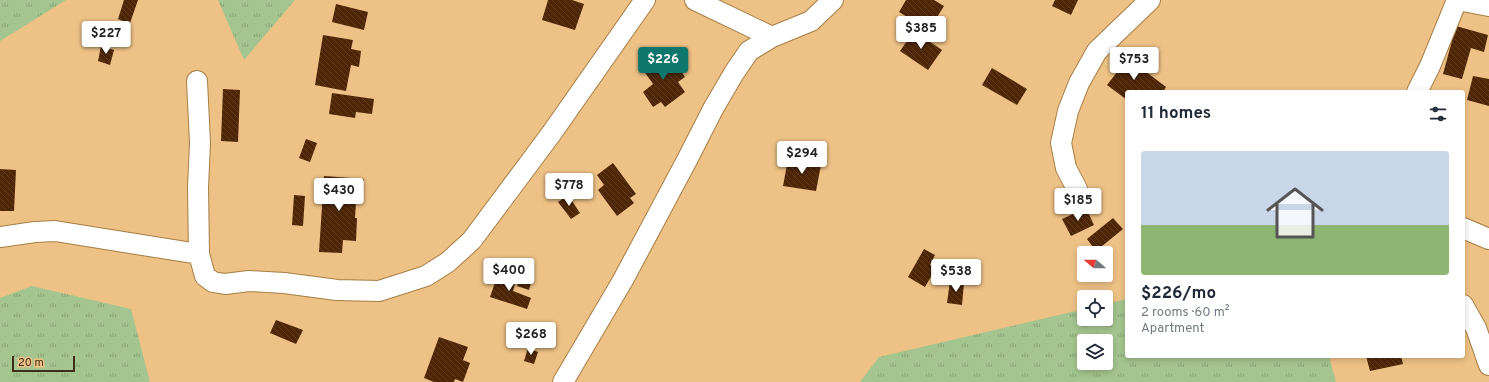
<!DOCTYPE html>
<meta charset="utf-8">
<style>
body{margin:0;font-family:Overpass,sans-serif;background:#f6f6f7;color:#1f2937;height:100vh;display:flex;flex-direction:column;font-size:15px;white-space:nowrap}
*{box-sizing:border-box;margin:0}
p{font-size:13px;color:#747a83}
.icon{flex:none;width:22px;height:22px;fill:none;stroke:currentColor;stroke-width:2;stroke-linecap:round;stroke-linejoin:round}
.map{position:relative;flex:1;overflow:hidden}
.drawer{position:absolute;left:1125px;top:90px;width:340px;height:268px;display:flex;flex-direction:column;background:#fff;border-radius:4px;box-shadow:0 2px 6px #0003}
.drawer>*{flex:none}
.needle{width:26px;rotate:290deg}
.controls{position:absolute;left:1077px;top:246px;display:grid;gap:8px}
.controls a{display:grid;place-items:center;width:36px;height:36px;border-radius:4px;background:#fff;box-shadow:0 2px 6px #0003;font-size:20px}
.scale{position:absolute;left:12px;bottom:10px;width:63px;box-sizing:border-box;padding-left:4px;border:2px solid #3f2e15;border-top:0;font-size:11px;line-height:14px;white-space:nowrap;color:#3f2e15;-webkit-text-stroke:3px #eec186;paint-order:stroke}
.price{position:absolute;translate:-50% -34px;padding:0 9px;border-radius:4px;background:#fff;color:#222;font-size:13px;line-height:26px;filter:drop-shadow(0 1px 2px #0008)}
.price::after{content:'';position:absolute;left:50%;top:24px;width:12px;height:9px;margin-left:-6px;background:inherit;clip-path:polygon(0 0,100% 0,50% 100%)}
.price.current{background:#0f766e;color:#fff}
ul{padding:0;list-style:none}
li{display:grid;align-content:center;gap:8px;height:212px;padding:0 16px}
li+li{border-top:1px solid #e0e1e3}
li span{display:grid;place-items:center;height:124px;border-radius:4px;color:#555}
li>.icon{margin-inline-start:auto}
span .icon{width:72px;height:72px;fill:#fffc;stroke-width:1}
li b{font-size:17px}
h2{display:flex;justify-content:space-between;align-items:center;height:48px;padding:0 16px;font-size:17px}
.map>svg:first-child{display:block}
.grass{fill:url(#grass-tufts);fill-rule:evenodd}
.building{fill:url(#building-back-hatch)}
.lines{fill:none;stroke-linecap:round;stroke-linejoin:round}
.street-casing{stroke:#a77e44;stroke-width:22}
.secondary-casing{stroke:#a77e44;stroke-width:24}
.street{stroke:#fff;stroke-width:20}
.secondary{stroke:#fff;stroke-width:22}
</style>
<div class="map">
<svg width="1489" height="382" viewBox="0 0 1489 382">
<defs>
<pattern id="grass-tufts" width="24" height="20" patternUnits="userSpaceOnUse"><rect width="24" height="20" fill="#a4c58f"/><path d="M3 7l-1-3M5 7V3M7 7l1-3M15 17l-1-3M17 17v-4M19 17l1-3" fill="none" stroke="#87a074"/></pattern>
<pattern id="building-back-hatch" width="6" height="6" patternUnits="userSpaceOnUse"><rect width="6" height="6" fill="#4e2606"/><path d="M-1 5l2 2M0 0l6 6M5-1l2 2" fill="none" stroke="#603d21"/></pattern>
</defs>
<rect width="100%" height="100%" fill="#eec186"/>
<!-- grass -->
<path class="grass" d="M0,0H66L0,41Z
M218,0H295L244,60Z
M32,286L131,309L150,382H0V298Z
M1127,299V356H1329L1336,382H860L879,357L1084,309V319H1106V304ZM1084,341H1106V363H1084Z"/>
<!-- building -->
<path class="building" d="M124,0H138L128,29L123,27L125,22L118,19Z
M548,0H572L584,4L575,30L542,20Z
M906,0H934L944,6L929,30L899,12Z
M1055,0H1078L1071,15L1052,6Z
M336,4L368,12L364,30L332,22Z
M1456,26L1488,35L1484,52L1471,48L1462,79L1443,74Z
M914,31L942,50L928,70L900,51Z
M323,35L353,40L351,49L361,51L359,67L351,65L346,91L315,85Z
M101,46L114,50L110,65L98,61Z
M661,53L670,66L675,62L685,77L678,82L685,92L665,107L661,102L653,107L643,92L653,84L641,67Z
M1128,58L1166,87L1163,92H1127V100L1107,85Z
M992,68L1027,89L1017,105L982,85Z
M1473,76L1489,79V106L1467,100Z
M223,89L240,90L238,142L221,141Z
M332,93L374,99L372,114L356,112L355,118L329,114Z
M306,139L317,143L310,162L299,158Z
M788,159L821,165L816,191L783,186Z
M613,163L636,194L630,198L634,203L617,216L598,190L604,185L597,175Z
M0,169L16,170L14,211H0Z
M324,176L364,179L363,202H356L355,218H357L356,241L343,240L342,253L319,252Z
M294,195L305,196L303,226L292,225Z
M568,195L580,213L571,219L558,202Z
M1086,208L1094,225L1071,236L1062,219Z
M1113,218L1123,229L1096,251L1087,239Z
M924,249L935,255L930,265L936,268L925,287L908,277Z
M498,274L516,280L513,291L531,298L527,309L490,297Z
M520,279L531,283L529,290L517,286Z
M950,281L964,283L962,305L947,303Z
M276,320L303,330L296,344L270,333Z
M439,337L468,347L463,360L470,363L463,382L455,379L454,382H434L424,378Z
M528,348L538,352L534,364L524,361Z
M1366,356H1401L1403,364L1370,371Z"/>
<g class="lines">
<defs>
<path id="street" d="M695,0L772,37
M197,81L200,143L198,187L199,254L205,276L213,282L225,284L249,281L284,283L337,290L379,291L426,276L448,262L472,240L551,134L645,0
M1417,92L1430,66L1457,0
M1077,189L1066,168L1061,143L1068,111L1079,83L1097,51L1150,0
M1463,228L1489,239
M0,237L35,232L55,231L199,254
M1463,305L1476,328L1489,365
M563,382L623,280L687,160L713,109L734,73L749,51L772,37L811,21L833,0"/>
<path id="secondary" d="M1463,0L1489,5"/>
</defs>
<!-- street casing -->
<use href="#street" class="street-casing"/>
<!-- secondary casing -->
<use href="#secondary" class="secondary-casing"/>
<!-- street -->
<use href="#street" class="street"/>
<!-- secondary -->
<use href="#secondary" class="secondary"/>
</g>
</svg>
<div class="controls">
<a><svg class="needle" viewBox="-14 -14 28 28"><path d="M0-13l5 13h-10z" fill="#e53935"/><path d="M0 13l5-13h-10z" fill="#747a83"/></svg></a>
<a><svg class="icon" aria-label="locate" viewBox="0 0 24 24"><circle cx="12" cy="12" r="6"/><path d="M12 2v4M12 18v4M2 12h4M18 12h4"/></svg></a>
<a><svg class="icon" aria-label="layers" viewBox="0 0 24 24"><path d="M12 4l9 5-9 5-9-5zM3 14l9 5 9-5"/></svg></a>
</div>
<div class="scale">20 m</div>
<b class="price" style="left:921px;top:50px">$385</b>
<b class="price" style="left:106px;top:55px">$227</b>
<b class="price current" style="left:663px;top:81px">$226</b>
<b class="price" style="left:1134px;top:81px">$753</b>
<b class="price" style="left:802px;top:175px">$294</b>
<b class="price" style="left:569px;top:207px">$778</b>
<b class="price" style="left:339px;top:212px">$430</b>
<b class="price" style="left:1078px;top:222px">$185</b>
<b class="price" style="left:509px;top:292px">$400</b>
<b class="price" style="left:956px;top:293px">$538</b>
<b class="price" style="left:531px;top:356px">$268</b>
<section class="drawer">
<h2>11 homes<svg class="icon" aria-label="filters" viewBox="0 0 24 24"><path d="M4 7h16M4 17h16"/><circle cx="9" cy="7" r="2"/><circle cx="15" cy="17" r="2"/></svg></h2>
<ul>
<li><span style="background:linear-gradient(#c9d6e8 60%,#8fb573 0)"><svg class="icon" aria-label="home" viewBox="0 0 24 24"><path d="M3 11l9-7 9 7M6 9v11h12V9"/></svg></span><div><b>$226/mo</b><p>2 rooms · 60 m²</p><p>Apartment</p></div></li>
</ul>
</section>
</div>
